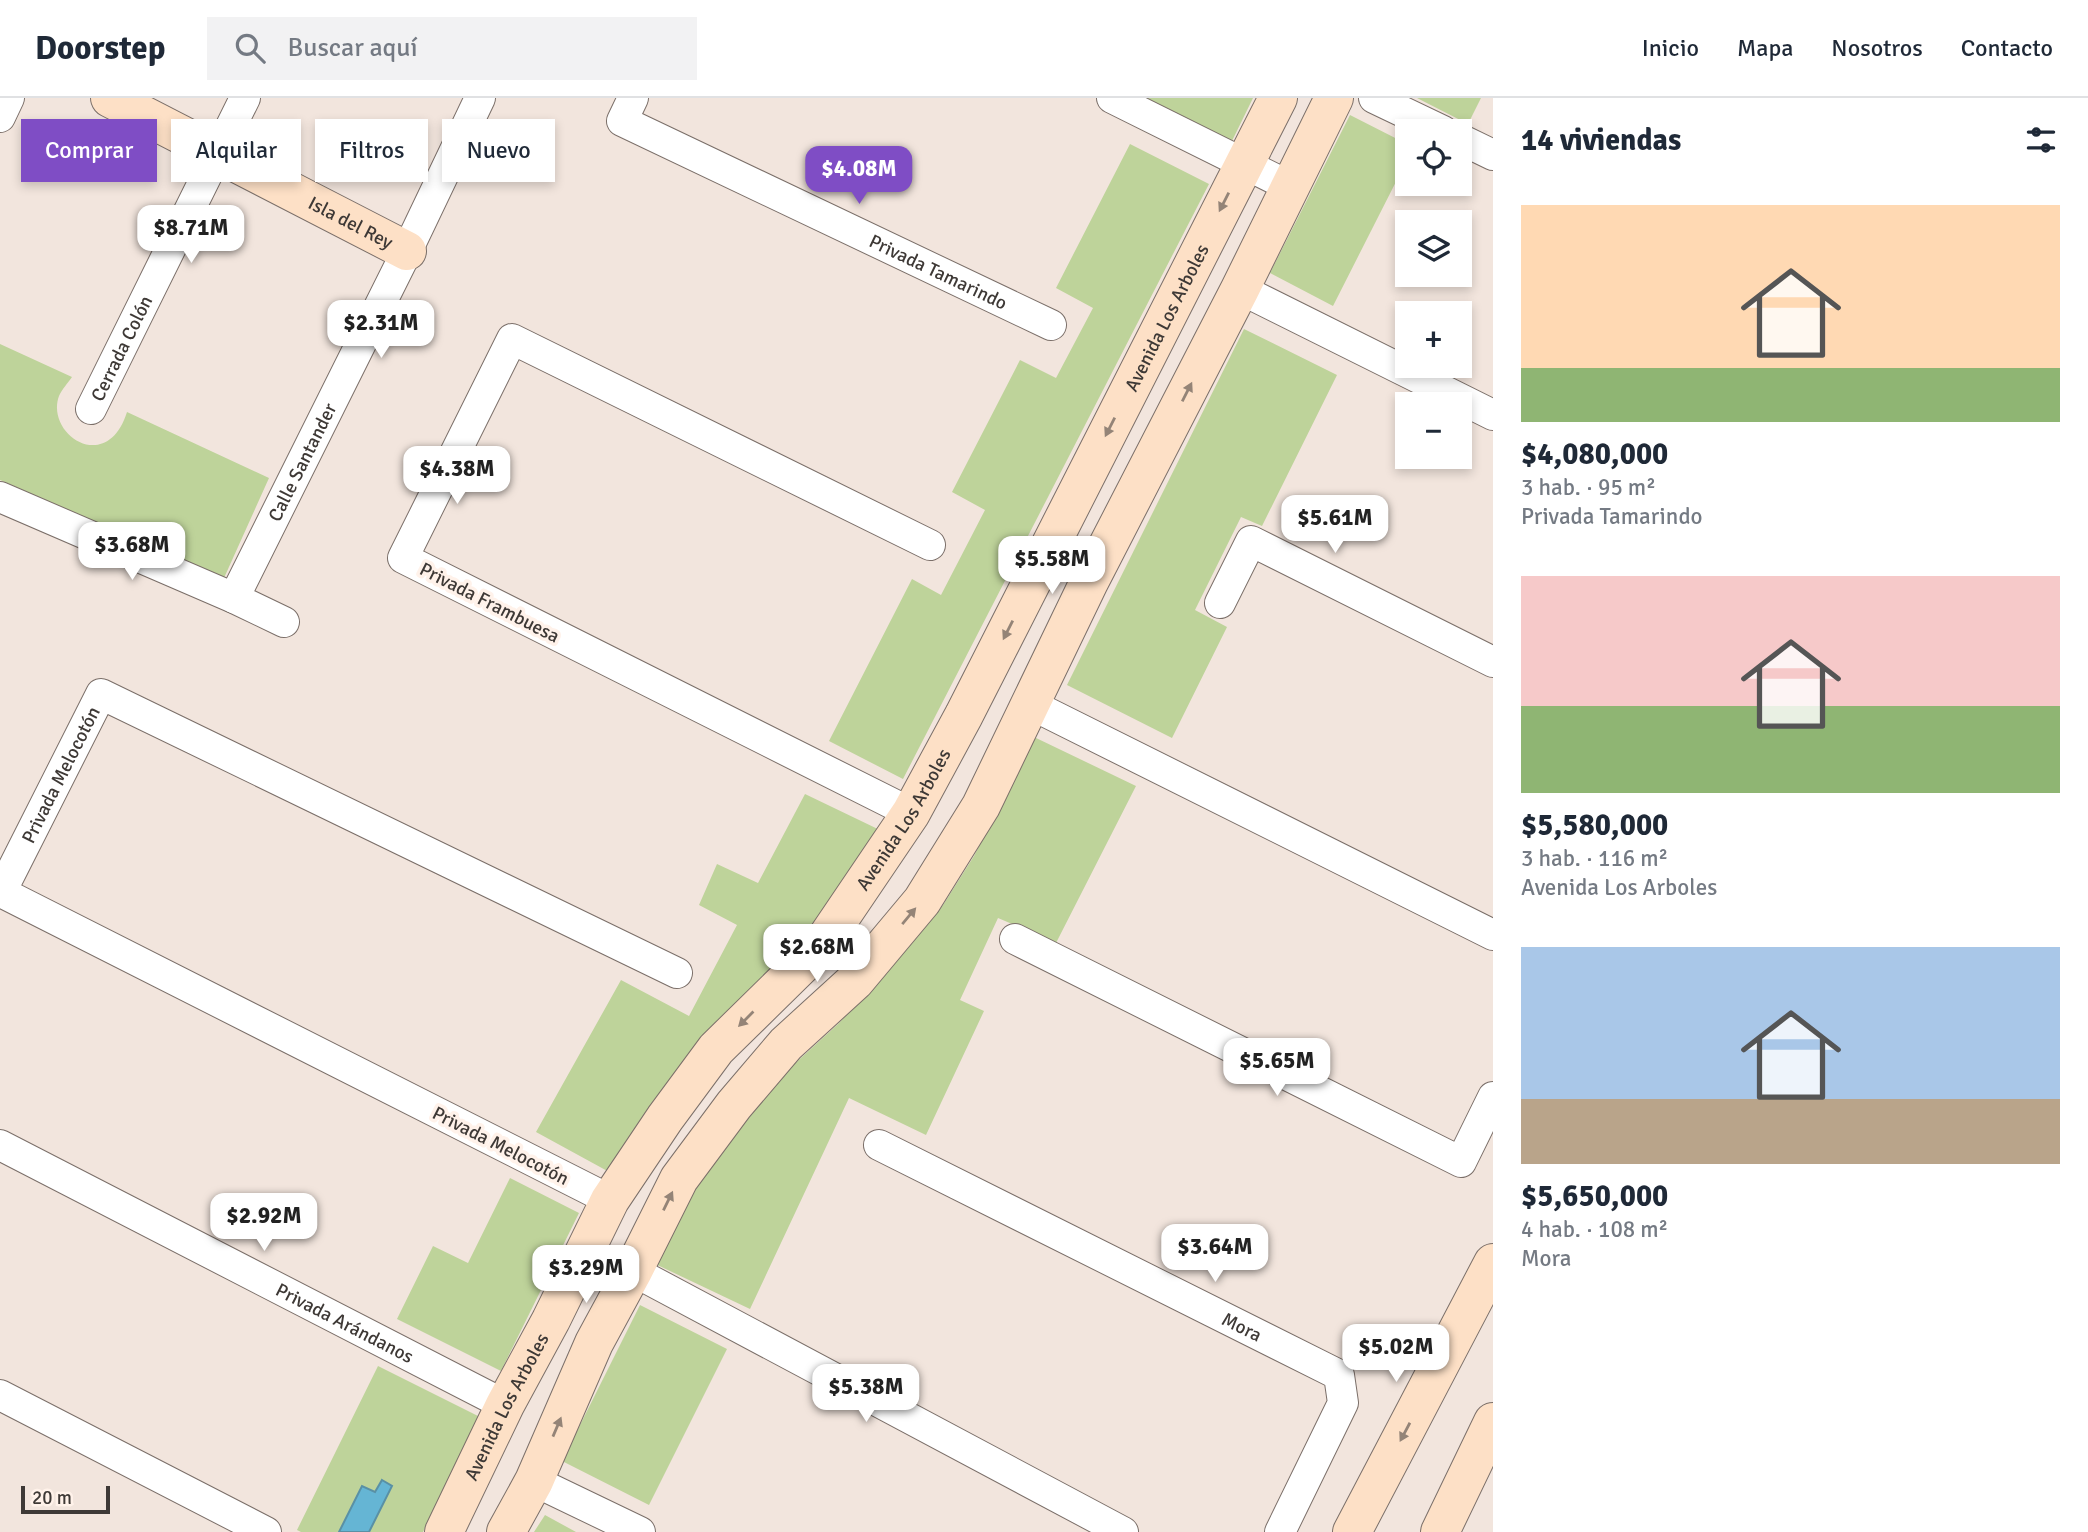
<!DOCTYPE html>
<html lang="es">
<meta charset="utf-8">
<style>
body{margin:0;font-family:Signika,sans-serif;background:#f2f2f3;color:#1f2937;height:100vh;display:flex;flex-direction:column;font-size:26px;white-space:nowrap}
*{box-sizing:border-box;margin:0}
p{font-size:23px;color:#747a83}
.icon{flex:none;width:38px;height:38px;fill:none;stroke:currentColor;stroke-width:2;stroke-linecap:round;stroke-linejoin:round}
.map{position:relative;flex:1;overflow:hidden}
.side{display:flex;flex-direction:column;background:#fff;width:595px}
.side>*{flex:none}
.hud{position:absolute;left:21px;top:21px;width:665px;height:63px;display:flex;gap:14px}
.controls{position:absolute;left:1395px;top:21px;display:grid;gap:14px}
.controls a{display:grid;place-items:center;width:77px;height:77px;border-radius:0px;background:#fff;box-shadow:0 4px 10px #0003;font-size:35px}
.scale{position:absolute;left:21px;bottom:18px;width:89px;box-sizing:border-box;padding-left:7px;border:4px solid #3e3936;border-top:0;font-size:19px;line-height:24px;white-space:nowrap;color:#3e3936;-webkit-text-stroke:5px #fff2ea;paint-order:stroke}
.price{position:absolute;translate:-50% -60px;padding:0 16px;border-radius:14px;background:#fff;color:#222;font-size:23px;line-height:46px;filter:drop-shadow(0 2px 4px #0008)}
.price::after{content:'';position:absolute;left:50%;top:42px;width:21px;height:16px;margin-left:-10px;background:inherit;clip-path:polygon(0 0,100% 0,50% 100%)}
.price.on{background:#7f4dc5;color:#fff}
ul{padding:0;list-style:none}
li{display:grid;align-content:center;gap:14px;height:371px;padding:0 28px}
li span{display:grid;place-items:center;height:217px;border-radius:0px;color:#555}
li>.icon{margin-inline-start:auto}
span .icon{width:126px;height:126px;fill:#fffc;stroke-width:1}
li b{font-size:30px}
h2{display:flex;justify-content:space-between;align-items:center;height:84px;padding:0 28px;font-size:30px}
.chip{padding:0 24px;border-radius:0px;background:#fff;box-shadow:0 4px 10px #0003;font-size:24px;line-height:63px}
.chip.on{background:#7f4dc5;color:#fff}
header{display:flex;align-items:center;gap:42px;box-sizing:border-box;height:98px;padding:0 35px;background:#fff;border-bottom:2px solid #e0e1e3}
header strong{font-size:33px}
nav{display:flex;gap:38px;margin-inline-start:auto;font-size:24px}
.search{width:490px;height:63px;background:#f2f2f3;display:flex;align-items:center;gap:18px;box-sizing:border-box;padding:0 24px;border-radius:0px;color:#747a83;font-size:26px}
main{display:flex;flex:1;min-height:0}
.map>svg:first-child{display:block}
.green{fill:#bed39a}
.water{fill:#65b5d4;stroke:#5990a5;stroke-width:2}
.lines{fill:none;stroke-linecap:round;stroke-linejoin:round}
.street-casing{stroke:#7b6f69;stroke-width:32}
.secondary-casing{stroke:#7b6f69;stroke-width:40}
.street{stroke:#fff;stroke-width:30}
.secondary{stroke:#fde0c6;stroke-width:38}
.oneway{fill:#948477}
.labels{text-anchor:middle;stroke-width:7;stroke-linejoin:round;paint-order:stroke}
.street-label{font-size:19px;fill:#3e3936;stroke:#fff2ea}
</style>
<header>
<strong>Doorstep</strong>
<div class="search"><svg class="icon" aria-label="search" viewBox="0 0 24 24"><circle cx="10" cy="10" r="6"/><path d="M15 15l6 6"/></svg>Buscar aquí</div>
<nav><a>Inicio</a><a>Mapa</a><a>Nosotros</a><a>Contacto</a></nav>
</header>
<main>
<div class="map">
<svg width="1493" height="1434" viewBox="0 0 1493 1434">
<rect width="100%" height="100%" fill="#f2e5dd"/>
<!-- green -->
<path class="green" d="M1147,0H1253L1231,45L1146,3Z
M1417,0H1481L1468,26Z
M1350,17L1407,46V62L1333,208L1270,175Z
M1130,46L1209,86L903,681L829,643L912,481L941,497L985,412L952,394L1020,262L1056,280L1093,210L1056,190Z
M1244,231L1337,277L1262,428L1241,419L1195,512L1227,529L1172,640L1067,587Z
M0,246L72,279C68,285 62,291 59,298C45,336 107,378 127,314L269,380L224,480L0,382Z
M1034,639L1136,688L1056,845L998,820L960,902L984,913L926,1037L849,1000L750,1211L651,1164L694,1091L744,1023L791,969L838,926L889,872L943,807L974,758Z
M805,696L884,734L840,794L777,866L611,1075L536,1034L621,882L689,918L737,827L699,807L717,766L758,785Z
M510,1080L579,1115L501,1273L397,1221L433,1148L468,1165Z
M640,1207L727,1251L649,1407L562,1363Z
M378,1268L482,1320L423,1434H369L392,1388L376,1394L363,1388L339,1434H301L297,1432Z
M545,1417L576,1434H534Z"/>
<!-- water -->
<path class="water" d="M382,1382L392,1388L369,1434H339L362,1388L375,1394Z"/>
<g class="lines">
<defs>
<g id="street">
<path id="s1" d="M633,0L622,23L1051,227"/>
<path d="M1112,0L1289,88"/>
<path d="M1374,0L1443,33"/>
<path d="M0,19L9,0"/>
<path d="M1460,41L1493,57"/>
<path d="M1240,191L1493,317"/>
<path id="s2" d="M91,311L245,0"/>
<path d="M0,399L234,500L284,524"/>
<path id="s3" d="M234,500L407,153L480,0"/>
<path d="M1220,505L1251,443L1493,564"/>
<path d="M1032,607L1493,837"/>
<path d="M911,715L403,460L512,241L930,447"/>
<path d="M1015,841L1461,1064L1493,999"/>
<path id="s4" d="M0,1047L505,1307"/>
<path id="s5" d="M879,1047L1339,1277L1343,1305L1280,1434"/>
<path id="s6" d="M610,1102L1,794L101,596L677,875"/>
<path d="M633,1173L1123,1434"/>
<path d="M0,1297L266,1434"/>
<path d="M534,1383L640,1434"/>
</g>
<g id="secondary">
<path id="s7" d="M110,0L407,153"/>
<path id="s8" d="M444,1434L505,1307L551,1222L610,1102L665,1020L716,951L821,848L911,715L964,617L1278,0"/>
<path d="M506,1434L534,1383L594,1245L633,1173L679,1081L734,1007L786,946L855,883L922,803L981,708L1089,484L1240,191L1334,0"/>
<path d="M1352,1434L1493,1165"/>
<path d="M1440,1434L1493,1324"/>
</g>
</defs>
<!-- street casing -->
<use href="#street" class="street-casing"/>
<!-- secondary casing -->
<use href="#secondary" class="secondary-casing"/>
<!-- street -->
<use href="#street" class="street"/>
<!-- secondary -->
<use href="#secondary" class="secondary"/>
</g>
<!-- one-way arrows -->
<defs><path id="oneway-solid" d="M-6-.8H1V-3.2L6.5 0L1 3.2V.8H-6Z" transform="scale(1.75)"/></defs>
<g class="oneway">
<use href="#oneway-solid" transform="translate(1224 104) rotate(117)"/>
<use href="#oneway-solid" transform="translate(1187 294) rotate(-63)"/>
<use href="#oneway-solid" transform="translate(1110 329) rotate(117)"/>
<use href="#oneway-solid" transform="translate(1008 532) rotate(117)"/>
<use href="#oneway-solid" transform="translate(909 818) rotate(-50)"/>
<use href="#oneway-solid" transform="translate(746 921) rotate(135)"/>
<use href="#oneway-solid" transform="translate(668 1103) rotate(-64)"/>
<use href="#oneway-solid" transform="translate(557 1329) rotate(-67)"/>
<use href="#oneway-solid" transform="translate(1405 1334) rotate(118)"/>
</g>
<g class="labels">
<!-- street labels -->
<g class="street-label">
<text dy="7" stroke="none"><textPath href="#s7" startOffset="271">Isla del Rey</textPath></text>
<text dy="7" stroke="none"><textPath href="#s1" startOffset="376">Privada Tamarindo</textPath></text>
<text dy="7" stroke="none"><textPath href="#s8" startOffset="1421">Avenida Los Arboles</textPath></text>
<text dy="7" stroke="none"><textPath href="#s2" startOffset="68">Cerrada Colón</textPath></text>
<text dy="7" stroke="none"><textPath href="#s3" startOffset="152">Calle Santander</textPath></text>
<text transform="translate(490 504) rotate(27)" y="7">Privada Frambuesa</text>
<text dy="7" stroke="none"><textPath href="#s6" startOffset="814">Privada Melocotón</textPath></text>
<text dy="7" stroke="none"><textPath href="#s8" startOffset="854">Avenida Los Arboles</textPath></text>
<text transform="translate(501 1047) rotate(27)" y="7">Privada Melocotón</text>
<text dy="7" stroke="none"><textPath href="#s4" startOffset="388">Privada Arándanos</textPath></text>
<text dy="7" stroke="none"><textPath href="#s5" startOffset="406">Mora</textPath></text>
<text dy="7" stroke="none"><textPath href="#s8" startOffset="140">Avenida Los Arboles</textPath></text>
</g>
</g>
</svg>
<div class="controls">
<a><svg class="icon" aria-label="locate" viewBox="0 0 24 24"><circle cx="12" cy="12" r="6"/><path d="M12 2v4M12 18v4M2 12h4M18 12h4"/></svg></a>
<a><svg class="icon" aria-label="layers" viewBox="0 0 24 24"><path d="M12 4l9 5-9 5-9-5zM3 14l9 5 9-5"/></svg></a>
<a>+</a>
<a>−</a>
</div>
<div class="scale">20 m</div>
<b class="price on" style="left:859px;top:108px">$4.08M</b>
<b class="price" style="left:191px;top:167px">$8.71M</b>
<b class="price" style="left:381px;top:262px">$2.31M</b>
<b class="price" style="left:457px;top:408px">$4.38M</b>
<b class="price" style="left:1335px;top:457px">$5.61M</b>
<b class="price" style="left:132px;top:484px">$3.68M</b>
<b class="price" style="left:1052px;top:498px">$5.58M</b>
<b class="price" style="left:817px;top:886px">$2.68M</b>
<b class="price" style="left:1277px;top:1000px">$5.65M</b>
<b class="price" style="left:264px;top:1155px">$2.92M</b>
<b class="price" style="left:1215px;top:1186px">$3.64M</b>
<b class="price" style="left:586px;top:1207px">$3.29M</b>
<b class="price" style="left:1396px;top:1286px">$5.02M</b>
<b class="price" style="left:866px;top:1326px">$5.38M</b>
<div class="hud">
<a class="chip on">Comprar</a>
<a class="chip">Alquilar</a>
<a class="chip">Filtros</a>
<a class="chip">Nuevo</a>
</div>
</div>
<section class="side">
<h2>14 viviendas<svg class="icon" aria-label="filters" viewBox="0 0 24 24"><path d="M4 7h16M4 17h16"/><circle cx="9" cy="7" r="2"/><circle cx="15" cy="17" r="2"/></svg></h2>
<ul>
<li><span style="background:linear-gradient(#ffd9b3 75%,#8fb573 0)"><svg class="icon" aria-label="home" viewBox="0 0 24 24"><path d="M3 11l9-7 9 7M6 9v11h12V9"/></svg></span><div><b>$4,080,000</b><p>3 hab. · 95 m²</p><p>Privada Tamarindo</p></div></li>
<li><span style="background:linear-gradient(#f6c9c9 60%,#8fb573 0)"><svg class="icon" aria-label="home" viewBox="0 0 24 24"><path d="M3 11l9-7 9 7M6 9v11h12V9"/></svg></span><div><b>$5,580,000</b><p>3 hab. · 116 m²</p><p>Avenida Los Arboles</p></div></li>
<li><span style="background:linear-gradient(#a9c7e8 70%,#b9a48a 0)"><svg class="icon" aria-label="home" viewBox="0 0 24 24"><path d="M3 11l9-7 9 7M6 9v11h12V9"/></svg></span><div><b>$5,650,000</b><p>4 hab. · 108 m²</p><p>Mora</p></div></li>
</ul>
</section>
</main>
